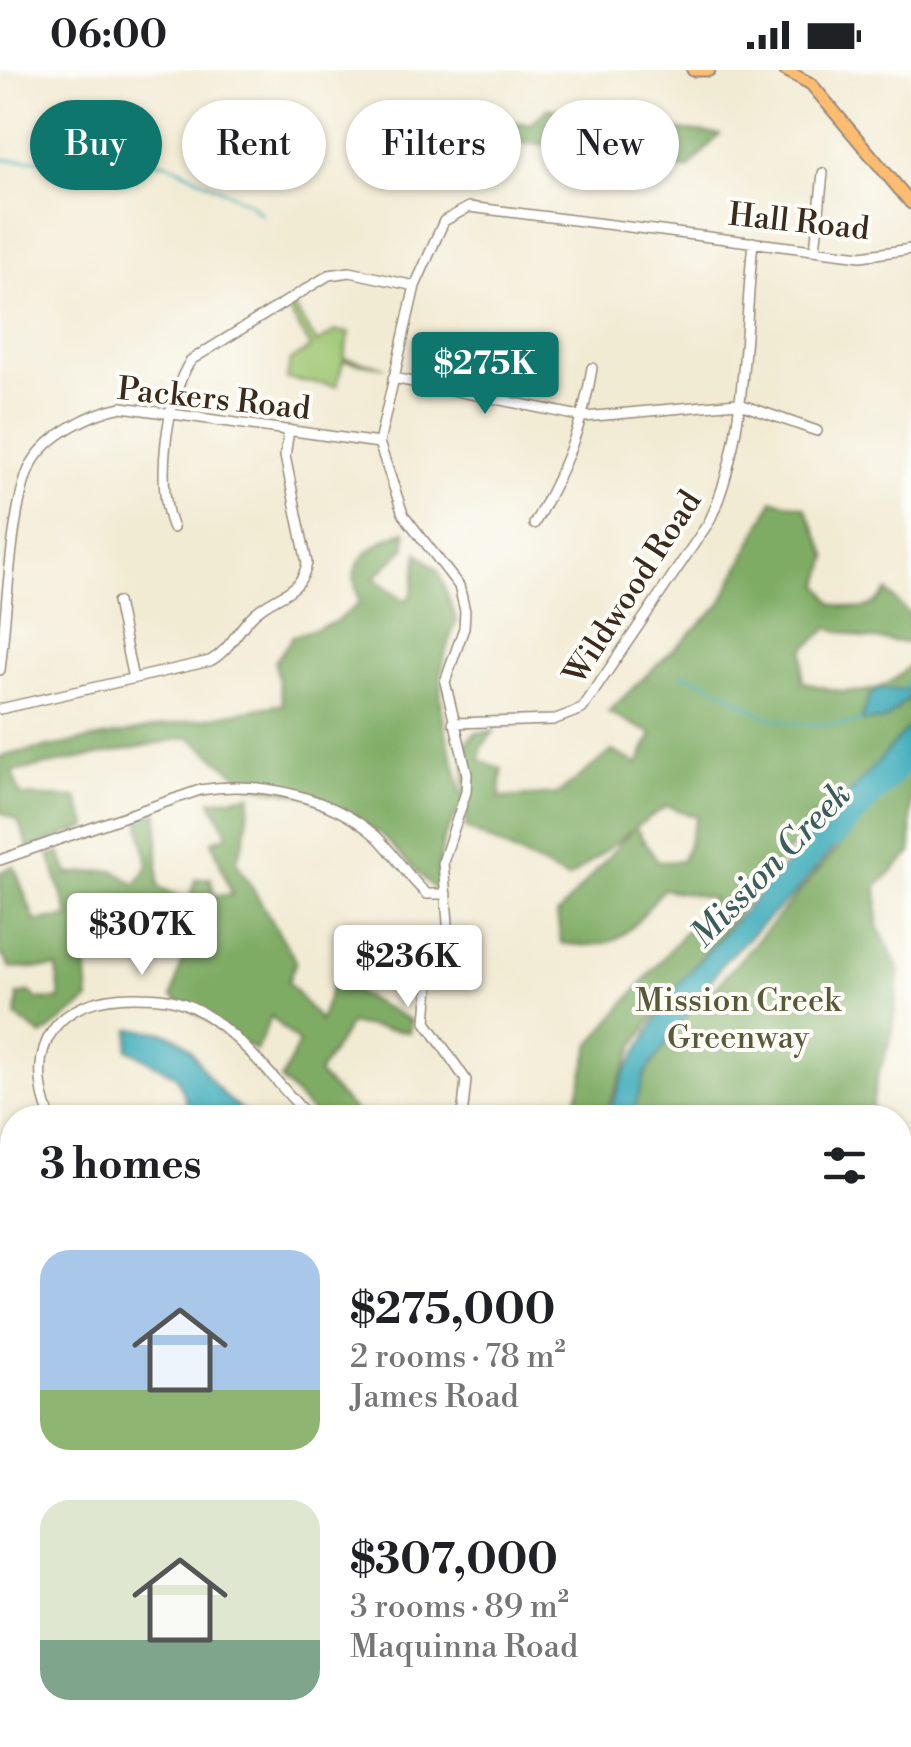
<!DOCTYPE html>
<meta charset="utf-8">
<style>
body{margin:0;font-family:"Libre Bodoni",serif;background:#f6f6f6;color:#202124;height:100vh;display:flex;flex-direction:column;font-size:38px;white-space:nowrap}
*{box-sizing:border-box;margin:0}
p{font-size:32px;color:#757577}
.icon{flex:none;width:55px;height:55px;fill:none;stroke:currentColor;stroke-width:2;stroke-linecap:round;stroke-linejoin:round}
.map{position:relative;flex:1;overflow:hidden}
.side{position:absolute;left:0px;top:1035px;width:912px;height:642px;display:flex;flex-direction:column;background:#fff;border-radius:40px 40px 0 0;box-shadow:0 2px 8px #0004}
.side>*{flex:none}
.guide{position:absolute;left:30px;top:30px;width:852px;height:90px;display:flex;gap:20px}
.price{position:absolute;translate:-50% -85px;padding:0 22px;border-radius:10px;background:#fff;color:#222;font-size:32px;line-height:65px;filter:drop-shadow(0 2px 5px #0008)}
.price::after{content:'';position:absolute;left:50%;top:60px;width:30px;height:22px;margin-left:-15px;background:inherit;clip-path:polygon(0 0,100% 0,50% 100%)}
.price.active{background:#0f766e;color:#fff}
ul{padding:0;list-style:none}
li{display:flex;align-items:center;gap:30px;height:250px;padding:0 40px}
li span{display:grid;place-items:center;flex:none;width:280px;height:200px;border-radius:30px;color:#555}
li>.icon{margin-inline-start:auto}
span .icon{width:120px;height:120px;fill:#fffc;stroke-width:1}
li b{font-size:42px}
h2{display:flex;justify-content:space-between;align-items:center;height:120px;padding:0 40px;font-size:42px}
.chip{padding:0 35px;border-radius:45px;background:#fff;box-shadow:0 2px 8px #0004;font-size:35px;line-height:90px}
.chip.active{background:#0f766e;color:#fff}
.status{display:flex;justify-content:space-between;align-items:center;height:70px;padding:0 50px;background:#fff;direction:ltr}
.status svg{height:28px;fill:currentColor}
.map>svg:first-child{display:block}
.green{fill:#9fc773;stroke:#6d7848;stroke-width:2.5}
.forest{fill:#7fac65;stroke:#5d6b42;stroke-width:2.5;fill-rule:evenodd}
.water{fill:#3babb9;stroke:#3b6a6c;stroke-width:2.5}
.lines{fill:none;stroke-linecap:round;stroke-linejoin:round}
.stream{stroke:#3babb9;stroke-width:2.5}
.river{stroke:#3babb9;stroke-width:12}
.minor-casing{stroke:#968a79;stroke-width:12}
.major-casing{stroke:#968a79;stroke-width:15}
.minor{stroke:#fff;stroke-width:9}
.major{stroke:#fdbc70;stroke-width:11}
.labels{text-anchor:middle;stroke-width:8;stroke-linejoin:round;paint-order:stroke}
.street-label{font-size:32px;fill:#3b2a1e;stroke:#fdfcf7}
.park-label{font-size:32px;fill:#595938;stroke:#fdfcf7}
.water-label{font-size:35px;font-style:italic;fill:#3b5e5c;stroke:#fdfcf7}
</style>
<div class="status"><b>06:00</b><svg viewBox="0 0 49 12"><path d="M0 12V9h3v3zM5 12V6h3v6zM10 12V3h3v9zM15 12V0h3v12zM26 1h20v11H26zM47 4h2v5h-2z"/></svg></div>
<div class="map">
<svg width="911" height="1677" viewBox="0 0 911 1677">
<rect width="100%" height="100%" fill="#fdfcf7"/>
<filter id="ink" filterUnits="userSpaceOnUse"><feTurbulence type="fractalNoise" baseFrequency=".01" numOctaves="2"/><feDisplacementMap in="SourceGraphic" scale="20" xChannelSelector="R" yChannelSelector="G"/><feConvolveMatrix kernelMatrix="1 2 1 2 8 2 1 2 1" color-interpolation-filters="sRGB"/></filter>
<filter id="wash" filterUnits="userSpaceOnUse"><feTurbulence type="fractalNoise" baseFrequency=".0048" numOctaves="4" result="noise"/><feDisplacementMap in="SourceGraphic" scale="40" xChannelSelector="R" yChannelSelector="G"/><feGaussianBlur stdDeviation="2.25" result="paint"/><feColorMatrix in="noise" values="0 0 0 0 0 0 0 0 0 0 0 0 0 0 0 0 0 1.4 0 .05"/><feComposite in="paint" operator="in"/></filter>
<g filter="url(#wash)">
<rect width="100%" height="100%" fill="#f2ebd4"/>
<!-- green -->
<path class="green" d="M295,239L317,273L336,261L349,263L344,288L385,297L343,291L337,316L287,309L290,291L311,277L288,240Z"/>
<!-- forest -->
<path class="forest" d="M549,38C585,43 600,67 633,75L666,59L720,64L688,99L579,93V79C543,72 496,71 460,82C435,88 425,99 400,92L429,63L468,62L480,48L530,54Z
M773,430L805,437L828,487L820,515L833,534C858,540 870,543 887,521L911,547V573L863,568L829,558L804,579L802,611C843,626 882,630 911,593V660L879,698L789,780L666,930L636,973L603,1047H572L591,974L713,828L663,819C628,863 620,882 561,873L557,845L632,760L568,809L466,758L465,673L476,663L494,661L482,677L480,690L502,699L500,728L558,724L612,681L638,694L652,664L608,642L720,535ZM667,736L697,747L682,791L658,792L635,757Z
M405,461L406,477L374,508L405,531L412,524L418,483L438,500L457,551C425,620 447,661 464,731L443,769L436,821L381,764L305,725L249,715L190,667L12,702L21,726L77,728L88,757L29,778L18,751L0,742V687L6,685L283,634L275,592L293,566L333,553L359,534C358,525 353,510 355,501C360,482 388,466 405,461Z
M911,695V783L877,816L878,856L900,902L890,972L877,1007L870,1047L622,1048L679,941L715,918Z
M251,725L244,771L236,791L296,891L288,912L320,951L334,911L411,951L409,962L350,954L318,1004L361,1047H316L281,1010L299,973L271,946L256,981L172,927L183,887L167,870L159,853L84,865L89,930L42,966L16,947L18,925L30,922L37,929L60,930L57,898H11L0,883V802L14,796L35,851L69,847L49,785L60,783L68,804L114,800L136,815L148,796L139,747L158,742V816L189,832L195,809L211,808L214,825H232L212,771L228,765L211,731Z
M900,1070L911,1073V1140L900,1149Z
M0,1248L12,1257V1665H412L405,1677H0Z
M441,1665H538L536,1677H433Z"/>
<!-- water -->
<path class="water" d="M878,619L911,620L908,629L885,650L861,651L870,625Z
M911,655V689L793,825L726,889L645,1004L632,1047H607L623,1006L675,918Z
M130,959C198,961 184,981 221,1022C229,1032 242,1040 252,1047H192L177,1007L128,979Z"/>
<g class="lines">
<!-- stream -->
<path class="stream" d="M0,90L131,89L168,93L249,133L261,144
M681,604C716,612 729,626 759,643C781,655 837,658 861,651
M903,619L911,608"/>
<!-- river -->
<path class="river" d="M836,772L911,692"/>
</g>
</g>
<g filter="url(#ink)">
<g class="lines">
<defs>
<path id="minor" d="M815,180L823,103
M393,308L584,347L737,333L817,361
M534,454C563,402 583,357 592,298
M173,458C155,417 166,327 191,290L329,205L350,202L415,216
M117,532L133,609
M0,600C6,553 11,429 32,393C49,364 91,343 122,337L379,373
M0,639L210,591C230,580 237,560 253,545C274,524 301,526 307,493L285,386L289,360
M453,653L553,650L582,639L709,452C747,373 744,259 753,172
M0,790L200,720C259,710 330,726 376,766C395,784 407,807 427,824H446
M50,1048C23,976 56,927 134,927C159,927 177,928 200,941C242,966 276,1012 310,1048
M462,1048L466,1010L426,952L429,915L449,865L443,792L466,722L467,704L445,612L464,558L465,541L459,516L403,444L379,373L415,216L444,151L469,137L861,186L911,179
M0,1236L12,1244
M542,1677L544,1665"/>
<path id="major" d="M693,0H709
M785,0L811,14L911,133"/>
</defs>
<!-- minor casing -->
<use href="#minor" class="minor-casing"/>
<!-- major casing -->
<use href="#major" class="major-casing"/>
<!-- minor -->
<use href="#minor" class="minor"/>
<!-- major -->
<use href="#major" class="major"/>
</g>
</g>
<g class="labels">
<!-- street labels -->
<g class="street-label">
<text transform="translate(799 151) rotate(6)" y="11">Hall Road</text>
<text transform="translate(214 328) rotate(6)" y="11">Packers Road</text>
<text transform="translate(632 517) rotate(-57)" y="11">Wildwood Road</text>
</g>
<!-- park labels -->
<g class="park-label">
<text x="738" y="941">Mission Creek<tspan x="738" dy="37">Greenway</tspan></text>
</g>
<!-- water labels -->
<g class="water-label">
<text transform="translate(770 794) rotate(-46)" y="12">Mission Creek</text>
</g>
</g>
</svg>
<b class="price active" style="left:485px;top:347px">$275K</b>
<b class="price" style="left:142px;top:908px">$307K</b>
<b class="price" style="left:408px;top:940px">$236K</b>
<div class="guide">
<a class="chip active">Buy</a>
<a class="chip">Rent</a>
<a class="chip">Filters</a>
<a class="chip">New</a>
</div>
<section class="side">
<h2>3 homes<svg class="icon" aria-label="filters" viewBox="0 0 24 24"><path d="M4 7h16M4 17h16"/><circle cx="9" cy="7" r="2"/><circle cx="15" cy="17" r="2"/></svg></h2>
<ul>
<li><span style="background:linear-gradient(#a9c7e8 70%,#8fb573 0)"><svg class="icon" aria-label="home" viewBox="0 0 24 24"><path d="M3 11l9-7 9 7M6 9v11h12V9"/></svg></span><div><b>$275,000</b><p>2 rooms · 78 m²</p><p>James Road</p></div></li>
<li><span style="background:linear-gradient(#dfe7d0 70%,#7fa58c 0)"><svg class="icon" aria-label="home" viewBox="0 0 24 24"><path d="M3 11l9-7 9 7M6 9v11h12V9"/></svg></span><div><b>$307,000</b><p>3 rooms · 89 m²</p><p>Maquinna Road</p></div></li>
</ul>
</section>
</div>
